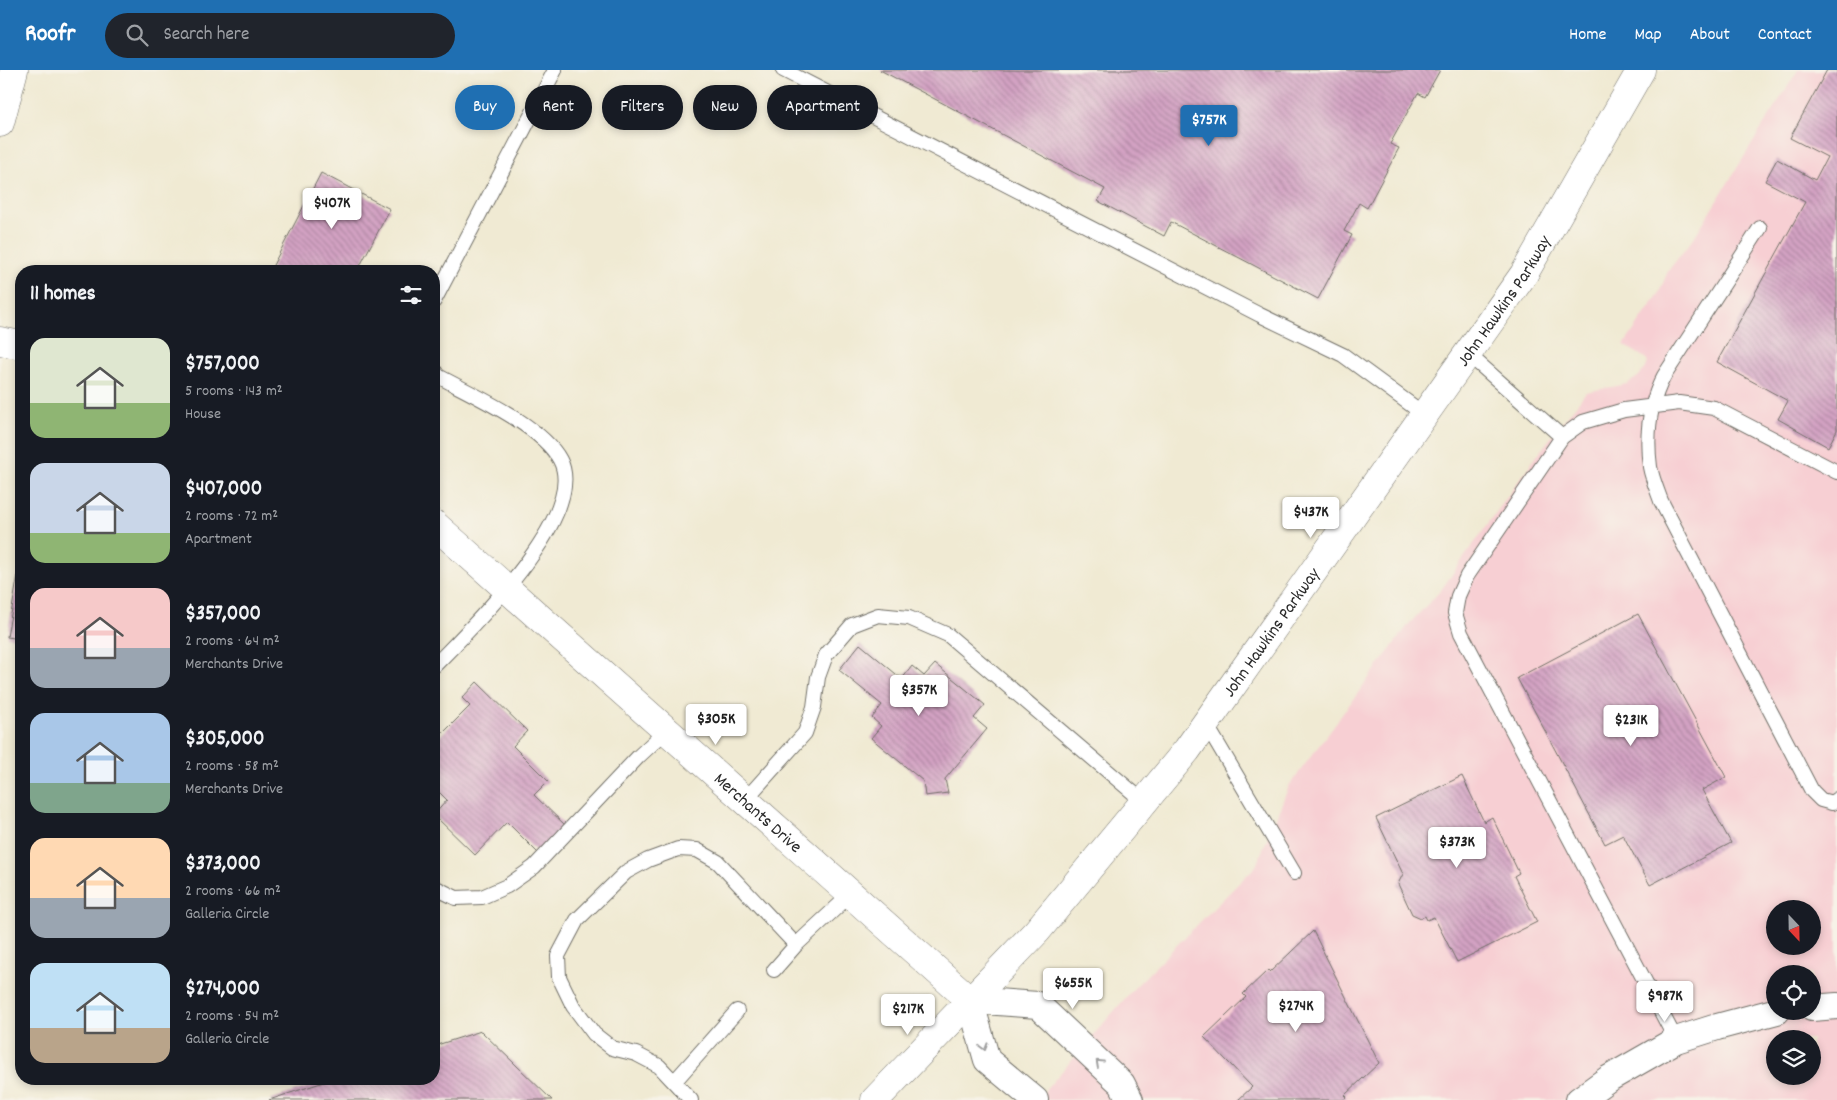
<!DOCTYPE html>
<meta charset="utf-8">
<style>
body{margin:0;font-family:Dekko,sans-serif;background:#20242c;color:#f1f3f6;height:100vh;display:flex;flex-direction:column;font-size:19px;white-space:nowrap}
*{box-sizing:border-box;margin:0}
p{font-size:16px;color:#9ea1a6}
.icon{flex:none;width:28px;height:28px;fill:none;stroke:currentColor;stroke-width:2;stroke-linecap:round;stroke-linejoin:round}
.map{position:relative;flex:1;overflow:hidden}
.side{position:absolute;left:15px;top:195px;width:425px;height:820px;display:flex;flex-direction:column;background:#171b24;border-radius:20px;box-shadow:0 2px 8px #0003}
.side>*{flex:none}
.banner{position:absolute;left:455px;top:15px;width:475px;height:45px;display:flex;gap:10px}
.needle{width:32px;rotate:158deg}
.controls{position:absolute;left:1766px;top:830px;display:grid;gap:10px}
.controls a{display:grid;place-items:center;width:55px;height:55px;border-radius:50%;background:#171b24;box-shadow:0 2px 8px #0003;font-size:25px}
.price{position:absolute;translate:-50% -42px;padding:0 11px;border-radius:5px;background:#fff;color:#222;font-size:16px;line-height:32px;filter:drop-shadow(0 1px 2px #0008)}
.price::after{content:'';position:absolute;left:50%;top:30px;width:15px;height:11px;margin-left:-8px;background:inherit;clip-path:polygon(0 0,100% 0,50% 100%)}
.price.selected{background:#1f6fb2;color:#fff}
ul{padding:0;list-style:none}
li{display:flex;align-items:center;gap:15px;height:125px;padding:0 15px}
li span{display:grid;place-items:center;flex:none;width:140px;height:100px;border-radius:15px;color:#555}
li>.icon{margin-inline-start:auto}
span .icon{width:60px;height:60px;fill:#fffc;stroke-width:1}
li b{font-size:21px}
h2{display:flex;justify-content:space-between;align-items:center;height:60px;padding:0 15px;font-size:21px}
.chip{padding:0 18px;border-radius:22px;background:#171b24;box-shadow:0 2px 8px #0003;font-size:18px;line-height:45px}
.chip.selected{background:#1f6fb2;color:#fff}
header{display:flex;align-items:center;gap:30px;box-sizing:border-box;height:70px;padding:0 25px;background:#1f6fb2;color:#fff}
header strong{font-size:24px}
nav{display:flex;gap:28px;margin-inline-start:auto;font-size:18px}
.search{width:350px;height:45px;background:#20242c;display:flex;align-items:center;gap:12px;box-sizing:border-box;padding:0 18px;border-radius:28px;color:#9ea1a6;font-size:19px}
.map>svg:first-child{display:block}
.built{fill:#f7cfd3;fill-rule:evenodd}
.building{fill:url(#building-back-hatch)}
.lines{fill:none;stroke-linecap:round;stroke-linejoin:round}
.lane-casing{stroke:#706e66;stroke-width:16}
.street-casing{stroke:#706e66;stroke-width:28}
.secondary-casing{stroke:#706e66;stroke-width:29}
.lane{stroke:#fff;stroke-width:14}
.street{stroke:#fff;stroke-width:26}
.secondary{stroke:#fff;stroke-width:28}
.oneway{stroke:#a0a0a0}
.labels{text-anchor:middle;stroke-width:5;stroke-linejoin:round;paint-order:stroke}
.street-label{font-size:18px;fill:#2b2b2b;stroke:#f7f3e8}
</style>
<header>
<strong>Roofr</strong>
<div class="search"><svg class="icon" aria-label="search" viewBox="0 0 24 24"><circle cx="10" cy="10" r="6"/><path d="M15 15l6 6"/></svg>Search here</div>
<nav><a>Home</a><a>Map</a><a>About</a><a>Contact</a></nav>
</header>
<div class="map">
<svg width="1837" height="1030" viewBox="0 0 1837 1030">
<defs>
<pattern id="building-back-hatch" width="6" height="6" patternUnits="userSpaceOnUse" patternTransform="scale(1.25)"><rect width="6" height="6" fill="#d3a2c3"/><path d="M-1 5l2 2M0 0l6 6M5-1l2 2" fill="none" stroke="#ab849f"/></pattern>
</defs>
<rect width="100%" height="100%" fill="#f7f3e8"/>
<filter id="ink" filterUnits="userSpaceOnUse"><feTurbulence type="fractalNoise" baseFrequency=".02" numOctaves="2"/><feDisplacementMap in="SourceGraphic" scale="10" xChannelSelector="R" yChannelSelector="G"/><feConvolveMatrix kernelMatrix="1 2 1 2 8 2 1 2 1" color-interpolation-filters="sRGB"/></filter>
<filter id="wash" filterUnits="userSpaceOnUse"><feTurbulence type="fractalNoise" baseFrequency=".0096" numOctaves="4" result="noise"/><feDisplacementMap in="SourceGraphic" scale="20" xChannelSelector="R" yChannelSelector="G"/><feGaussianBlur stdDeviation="1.12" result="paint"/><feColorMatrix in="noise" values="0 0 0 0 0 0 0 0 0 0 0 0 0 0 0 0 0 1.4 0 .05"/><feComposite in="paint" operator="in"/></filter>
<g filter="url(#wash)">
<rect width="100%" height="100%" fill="#f0ead3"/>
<!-- built -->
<path class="built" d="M1798,0H1837V1030H1037L1135,917L1256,796L1289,716L1409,554L1441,520L1532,392L1586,322L1627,314L1638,307L1646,298L1648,292L1645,288L1624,275L1658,225L1668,201L1693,169ZM1775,839H1812V876H1775ZM1775,904H1812V941H1775ZM1775,969H1812V1006H1775Z"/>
<g id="blocks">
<!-- building -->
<path class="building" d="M880,0H1440L1425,27L1418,23L1390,74L1399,78L1367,138L1359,133L1344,161L1352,165L1318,229L1171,152L1164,166L1098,131L1105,119Z
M1827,0H1837V360L1828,377L1778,349L1788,331L1717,292L1805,132L1765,111L1777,89L1815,110L1827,87L1790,68Z
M321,103L390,139L362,192L358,201H270Z
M20,493H21V569L7,567Z
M1638,544L1726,707L1702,720L1731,773L1650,815L1623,765L1605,774L1517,608Z
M860,574L902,609L912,596L924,606L935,594L985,635L974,648L987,659L945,709L948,723L925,726L923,711L871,668L881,656L872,648L882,635L839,600Z
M477,612L527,661L513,676L548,711L534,725L566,756L539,784L507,752L475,785L434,745L447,730L434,717V672L470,636L462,628Z
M1462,706L1484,752L1492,747L1519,803L1514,806L1537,852L1457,892L1434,847L1427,850L1425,846L1421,848L1412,844L1398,814L1403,804L1376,748Z
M1313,861L1379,993L1345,1025L1347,1027L1344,1030H1238L1252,1017L1204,967L1246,927L1243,924L1268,900L1270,902Z
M481,961L552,1030H269L333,1009H434V976Z"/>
</g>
</g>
<g filter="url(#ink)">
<use href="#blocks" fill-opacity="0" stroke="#706e66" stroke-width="1"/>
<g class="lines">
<defs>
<path id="lane" d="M783,0L1260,245L1343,285L1425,345
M1760,158L1664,306C1649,334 1646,366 1650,397C1652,408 1657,420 1661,431L1812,721L1821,730L1832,733L1837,729
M434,231L555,0
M1468,284L1562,367
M434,300L438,306C473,325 541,355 560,390C589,445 470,559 434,596
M1206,654L1294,803
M745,730L805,663L814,637L818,607L826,585L852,555L878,545L909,548L948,565L1144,732
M434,817L456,828L482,827L507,816L534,797L639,686L667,660
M774,900L796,875
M1676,970L1461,563L1455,543L1458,526L1467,506L1562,367L1583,352L1624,340L1679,333L1714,338L1837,402
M674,1012L737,941
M691,1030L659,996L636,984L612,978L594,964L573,936L559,907L558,886L577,850L626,802L648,790L678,779L697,780L718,792L796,875L851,824"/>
<path id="street" d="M1812,938L1837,936
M1035,1030L987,990L970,930L1038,935L1122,1014L1130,1030
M1579,1030L1608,1009L1676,970L1717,957L1777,941"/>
<g id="secondary">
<path d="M0,53L14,0"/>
<path d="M0,271L21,275"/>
<path id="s1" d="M434,454L970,930"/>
<path id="s2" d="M875,1030L1037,861L1187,680L1524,204L1641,0"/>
</g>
</defs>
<!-- lane casing -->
<use href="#lane" class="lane-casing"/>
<!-- street casing -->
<use href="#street" class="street-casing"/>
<!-- secondary casing -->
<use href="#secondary" class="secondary-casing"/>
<!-- lane -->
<use href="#lane" class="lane"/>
<!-- street -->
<use href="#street" class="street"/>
<!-- secondary -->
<use href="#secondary" class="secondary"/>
</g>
<!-- one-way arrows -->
<defs><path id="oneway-chevron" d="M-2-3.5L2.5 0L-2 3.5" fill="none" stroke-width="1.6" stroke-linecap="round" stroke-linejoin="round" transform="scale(1.25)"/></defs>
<g class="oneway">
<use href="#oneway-chevron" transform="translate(984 977) rotate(74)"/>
<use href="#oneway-chevron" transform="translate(1099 993) rotate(-137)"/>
</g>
</g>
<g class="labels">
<!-- street labels -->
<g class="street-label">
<text dy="6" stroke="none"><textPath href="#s2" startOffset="1019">John Hawkins Parkway</textPath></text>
<text dy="6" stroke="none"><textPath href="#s2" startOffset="614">John Hawkins Parkway</textPath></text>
<text dy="6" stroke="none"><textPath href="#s1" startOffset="434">Merchants Drive</textPath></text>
</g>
</g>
</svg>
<div class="controls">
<a><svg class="needle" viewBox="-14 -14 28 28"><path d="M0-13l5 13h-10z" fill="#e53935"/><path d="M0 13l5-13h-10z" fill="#9ea1a6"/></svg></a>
<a><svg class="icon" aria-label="locate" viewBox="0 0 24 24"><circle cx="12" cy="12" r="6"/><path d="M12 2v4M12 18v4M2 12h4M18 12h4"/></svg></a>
<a><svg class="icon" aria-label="layers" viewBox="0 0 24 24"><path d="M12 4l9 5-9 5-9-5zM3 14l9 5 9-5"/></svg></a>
</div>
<b class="price selected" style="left:1209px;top:77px">$757K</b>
<b class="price" style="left:332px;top:160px">$407K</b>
<b class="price" style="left:1311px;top:469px">$437K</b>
<b class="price" style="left:919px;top:647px">$357K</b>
<b class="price" style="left:716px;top:676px">$305K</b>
<b class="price" style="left:1631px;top:677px">$231K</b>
<b class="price" style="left:1457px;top:799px">$373K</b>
<b class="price" style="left:1073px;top:940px">$655K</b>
<b class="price" style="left:1665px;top:953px">$987K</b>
<b class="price" style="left:1296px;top:963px">$274K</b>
<b class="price" style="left:908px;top:966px">$217K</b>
<div class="banner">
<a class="chip selected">Buy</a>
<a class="chip">Rent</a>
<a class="chip">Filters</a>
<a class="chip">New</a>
<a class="chip">Apartment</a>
</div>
<section class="side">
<h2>11 homes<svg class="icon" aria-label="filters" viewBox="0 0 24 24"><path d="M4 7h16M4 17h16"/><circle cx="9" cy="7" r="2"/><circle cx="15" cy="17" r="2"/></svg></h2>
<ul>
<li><span style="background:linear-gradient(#dfe7d0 65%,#8fb573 0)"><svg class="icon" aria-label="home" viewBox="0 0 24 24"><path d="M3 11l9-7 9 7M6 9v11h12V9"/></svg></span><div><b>$757,000</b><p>5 rooms · 143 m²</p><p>House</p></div></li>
<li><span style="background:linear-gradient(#c9d6e8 70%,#8fb573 0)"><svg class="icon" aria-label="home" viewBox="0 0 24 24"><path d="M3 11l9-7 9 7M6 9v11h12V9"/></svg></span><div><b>$407,000</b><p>2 rooms · 72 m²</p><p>Apartment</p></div></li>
<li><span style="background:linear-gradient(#f6c9c9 60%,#9aa5b1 0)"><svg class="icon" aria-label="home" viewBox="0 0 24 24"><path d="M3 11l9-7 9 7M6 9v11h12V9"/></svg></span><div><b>$357,000</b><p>2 rooms · 64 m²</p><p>Merchants Drive</p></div></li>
<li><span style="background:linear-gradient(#a9c7e8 70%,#7fa58c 0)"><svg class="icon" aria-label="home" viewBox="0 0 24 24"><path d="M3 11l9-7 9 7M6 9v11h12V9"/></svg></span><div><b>$305,000</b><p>2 rooms · 58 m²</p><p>Merchants Drive</p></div></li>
<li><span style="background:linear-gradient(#ffd9b3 60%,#9aa5b1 0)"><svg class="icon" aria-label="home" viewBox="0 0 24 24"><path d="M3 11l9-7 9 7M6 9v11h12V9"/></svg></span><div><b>$373,000</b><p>2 rooms · 66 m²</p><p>Galleria Circle</p></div></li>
<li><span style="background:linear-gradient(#bfe0f5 65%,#b9a48a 0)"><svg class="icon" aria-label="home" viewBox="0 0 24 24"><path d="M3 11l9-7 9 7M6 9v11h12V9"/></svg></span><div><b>$274,000</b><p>2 rooms · 54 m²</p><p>Galleria Circle</p></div></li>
</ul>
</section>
</div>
